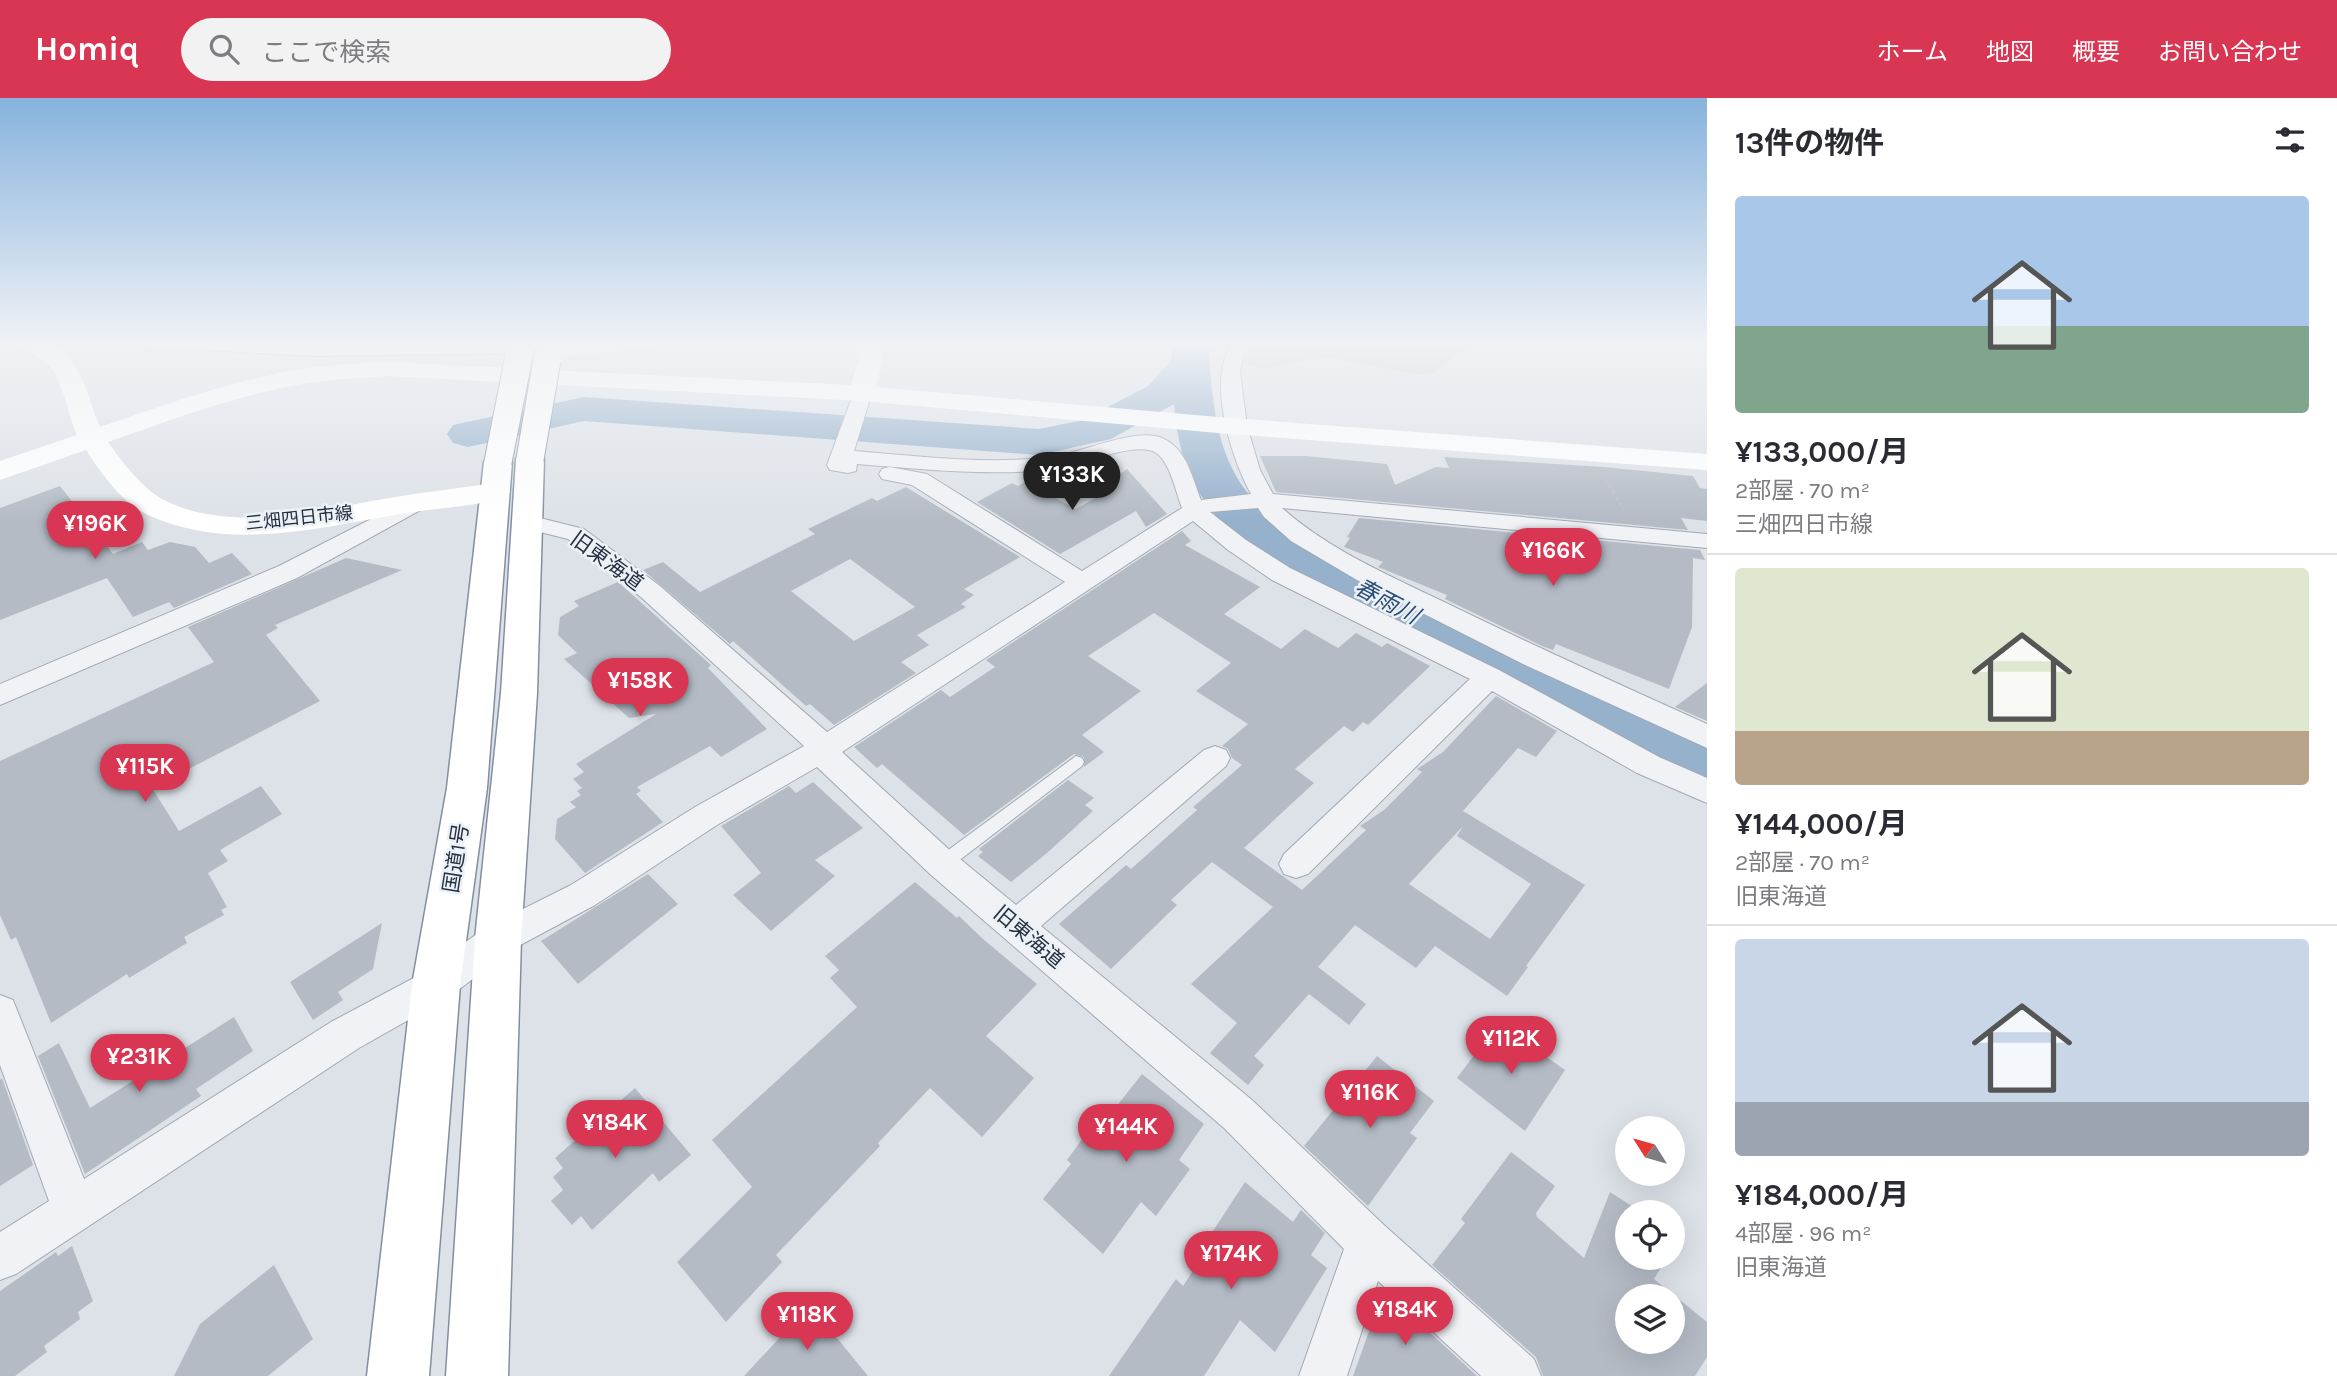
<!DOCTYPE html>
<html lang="ja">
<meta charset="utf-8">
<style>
body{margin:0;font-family:Karla,"Noto Sans JP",sans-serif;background:#f2f2f3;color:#2b2b33;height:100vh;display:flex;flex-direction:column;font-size:26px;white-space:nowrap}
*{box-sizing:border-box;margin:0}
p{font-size:23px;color:#7c7c81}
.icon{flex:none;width:38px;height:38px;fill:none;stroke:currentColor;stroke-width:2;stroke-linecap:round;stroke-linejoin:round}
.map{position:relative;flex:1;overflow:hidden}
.details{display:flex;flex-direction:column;background:#fff;width:630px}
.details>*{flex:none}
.needle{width:46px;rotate:307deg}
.buttons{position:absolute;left:1615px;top:1018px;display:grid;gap:14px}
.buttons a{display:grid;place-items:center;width:70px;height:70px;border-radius:50%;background:#fff;box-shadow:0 7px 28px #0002;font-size:35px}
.price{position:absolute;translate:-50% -60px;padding:0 16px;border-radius:24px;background:#d93653;color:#fff;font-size:23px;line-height:46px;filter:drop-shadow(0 2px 4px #0008)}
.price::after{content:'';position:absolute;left:50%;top:42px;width:21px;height:16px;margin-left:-10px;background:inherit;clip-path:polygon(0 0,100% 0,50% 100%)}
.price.current{background:#222;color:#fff}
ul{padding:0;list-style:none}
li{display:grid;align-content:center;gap:14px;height:371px;padding:0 28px}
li+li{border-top:2px solid #e1e1e2}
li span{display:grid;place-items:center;height:217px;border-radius:7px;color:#555}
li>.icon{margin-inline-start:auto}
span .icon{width:126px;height:126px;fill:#fffc;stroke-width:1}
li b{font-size:30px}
h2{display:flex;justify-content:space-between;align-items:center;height:84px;padding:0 28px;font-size:30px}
header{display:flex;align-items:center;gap:42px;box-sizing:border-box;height:98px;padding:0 35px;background:#d93653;color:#fff}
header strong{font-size:33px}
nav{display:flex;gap:38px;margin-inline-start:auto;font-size:24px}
.search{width:490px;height:63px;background:#f2f2f3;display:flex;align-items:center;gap:18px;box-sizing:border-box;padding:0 24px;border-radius:38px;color:#7c7c81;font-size:26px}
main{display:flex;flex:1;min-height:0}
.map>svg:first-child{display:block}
.green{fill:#c3d3bd}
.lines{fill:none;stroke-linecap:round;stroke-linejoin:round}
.river{fill:#95b1cc;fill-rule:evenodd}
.building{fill:#b4bbc5;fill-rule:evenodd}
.lane-casing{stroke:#a2a9b2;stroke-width:2}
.street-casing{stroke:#a2a9b2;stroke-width:2}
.highway-casing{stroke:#838fa0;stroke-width:3}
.path{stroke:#bbc0c7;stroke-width:2.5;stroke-dasharray:3.5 3.5;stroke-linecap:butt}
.lane{fill:#f0f2f6;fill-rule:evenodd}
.street{fill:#f0f2f6;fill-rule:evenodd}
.secondary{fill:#fff;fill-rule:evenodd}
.highway{fill:#fff;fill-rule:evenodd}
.highway-bridge-casing{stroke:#838fa0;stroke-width:29;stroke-linecap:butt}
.highway-bridge{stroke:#fff;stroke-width:27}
.labels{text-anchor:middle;stroke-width:5;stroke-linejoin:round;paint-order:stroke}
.far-street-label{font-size:18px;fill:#253040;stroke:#ecf1f6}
.street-label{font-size:21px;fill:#253040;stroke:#ecf1f6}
.water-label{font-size:23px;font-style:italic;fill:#2c4f77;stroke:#ecf1f6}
</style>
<header>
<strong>Homiq</strong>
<div class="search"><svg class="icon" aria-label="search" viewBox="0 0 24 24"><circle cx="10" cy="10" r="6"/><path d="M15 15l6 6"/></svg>ここで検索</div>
<nav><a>ホーム</a><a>地図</a><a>概要</a><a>お問い合わせ</a></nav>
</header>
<main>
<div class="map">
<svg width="1707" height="1278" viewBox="0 0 1707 1278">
<rect width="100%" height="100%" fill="#dde2e8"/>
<!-- green -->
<path class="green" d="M1261,243H1471V247L1433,275L1419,277L1331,260L1312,261L1262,271L1241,263Z"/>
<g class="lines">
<!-- river -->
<path class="river" d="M1191,243L1204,246L1210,254C1209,272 1212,290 1214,308C1228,406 1280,430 1361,471L1707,635V685L1685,678C1581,625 1476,573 1372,518C1319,490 1257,464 1216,418C1188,385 1177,348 1174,306L1111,341L1039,357L584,323L468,349L453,345L447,336L453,327L584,299L1039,331L1083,322L1148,288L1171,263L1172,254L1178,246Z"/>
</g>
<!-- building -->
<path class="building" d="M1260,358H1306L1387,366L1395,387L1436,369L1449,370L1444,359L1604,369L1693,378L1700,390L1707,391V423L1681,420L1688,432L1276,394Z
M1127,371L1167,416L1146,429L1136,413L1060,456L977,404L1012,385L1018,388L1025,384L1076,411L1120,386L1116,379Z
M60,388L113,456L142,444L148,452L170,444L195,449L209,465L232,455L252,476L174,510L169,504L133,519L107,480L0,522V410Z
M906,389L1020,459L964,491L974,497L961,506L966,509L917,537L929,547L901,564L916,575L834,627L810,606L806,608L733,543L730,546L643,472L663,464L700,494L815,436L808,431L872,400L877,403ZM850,461L915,509L854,543L791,493Z
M1359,420L1700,452L1705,462L1693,460L1692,529L1669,591L1556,546L1553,552L1542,548L1445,501L1447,497L1378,469L1383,464L1344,449L1350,440L1347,439Z
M1182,433L1191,443L1185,447L1260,489L1224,516L1281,551L1305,531L1338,550L1356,535L1382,549L1387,545L1430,568L1368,627L1363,624L1353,634L1344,628L1295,671L1314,685L1244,750L1302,792L1366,732L1360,728L1384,712L1422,674L1417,671L1443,654L1496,598L1557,633L1536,659L1518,650L1463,713L1585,787L1526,868L1528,869L1507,898L1435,848L1416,870L1355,827L1318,869L1366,906L1349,927L1309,896L1254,958L1264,967L1248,987L1210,955L1237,925L1191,886L1273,809L1212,764L1171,802L1177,807L1111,871L1059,826L1126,767L1131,771L1197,712L1193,709L1242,667L1232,660L1228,651L1222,648L1248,626L1196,593L1231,565L1154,515L1088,558L1141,593L1082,637L1104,654L1084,669V659L1074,656L964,737L882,666L877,670L854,649L941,592L950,599L995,569L986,562ZM1463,728L1457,738L1531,786L1490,841L1409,786Z
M346,460L402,472L275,527L278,530L266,537L320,603L152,690L179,733L261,688L282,716L220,752L228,763L208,775L227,809L221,812L224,817L184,839L187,845L129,880L127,876L51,925L16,839L11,842L0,817V663L214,564L188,529Z
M618,484L711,567L708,570L767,631L721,659L710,648L637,689L641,693L636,696L663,724L585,775L555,741L557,721L576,709L570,704L581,697L577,693L582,690L573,681L584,674L576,666L656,616L629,620L564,561L577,555L558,537L560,519L579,508L574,503Z
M1707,585V623L1675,609Z
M1068,682L1094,700L1085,707L1093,713L1047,755L1011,784L978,758L983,754L979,751Z
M813,684L863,730L815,762L835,778L771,833L733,797L761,775L721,728L789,688L796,695Z
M648,776L678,806L578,886L541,843Z
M915,784L957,820L959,818L983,841L1037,886L986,938L1034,980L982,1039L930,990L878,1045L880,1048L776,1157L782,1164L726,1224L677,1164L752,1089L712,1042L857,909L830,880L839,872L825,858Z
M382,825L373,871L338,894L343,902L313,922L290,884Z
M234,919L253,953L196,991L201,998L85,1076L38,958L59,945L90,1010Z
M1498,925L1565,972L1525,1033L1457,980Z
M1377,958L1434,1003L1410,1035L1417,1040L1368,1108L1304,1048Z
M1142,976L1204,1026L1179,1062L1190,1071L1156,1118L1141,1104L1103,1156L1043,1101L1071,1066L1067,1062L1089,1032L1094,1037Z
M2,980L33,1067L0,1088V982Z
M635,990L691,1057L659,1084L653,1075L592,1132L581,1118L572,1127L551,1103L563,1092L553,1079L563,1070L555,1060Z
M1511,1054L1555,1088L1536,1115L1537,1119L1584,1160L1610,1094L1638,1112L1637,1115H1628V1146L1623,1160H1667L1654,1181L1707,1224V1259L1695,1278H1543L1536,1259L1432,1167L1465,1125L1461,1121ZM1628,1199H1673V1244H1628Z
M1245,1084L1293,1124L1301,1112L1325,1135L1311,1157L1327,1170L1275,1254L1240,1222L1204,1278H1109L1176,1181L1183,1188L1215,1139L1211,1136Z
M72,1148L93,1203L78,1214L80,1221L44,1248L47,1254L15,1278H0V1193L56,1154L58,1158Z
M274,1167L313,1241L268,1278H174L200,1226Z
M1384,1192L1477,1278H1353Z
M810,1207L868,1278H744Z"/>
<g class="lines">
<defs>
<path id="lane" d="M1076,658L1082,660L1084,664L1082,668L948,771L942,773L936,771L933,766L936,761Z"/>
<path id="street" d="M120,243H240L315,246L521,243L530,249L521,255L315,258L129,248Z
M1234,243H1253L1244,255L1240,273L1247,328L1260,372L1273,396L1707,436V450L1282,410C1328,451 1386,476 1442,503C1530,546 1618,586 1707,626V650L1523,566L1357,482L1291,443L1264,419L1258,410L1210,414L1246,442L1290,470L1499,572L1659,659L1707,680V705L1637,675L1492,593L1308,776L1296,780L1284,776L1279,766L1284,756L1470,581L1272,482L1228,452L1193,423L842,654L954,756L1016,807L1204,652L1215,648L1226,652L1230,660L1226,668L1041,828L1252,1002L1385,1128L1534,1261L1541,1278H1481L1378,1183L1347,1278H1299L1344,1151L1224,1030L930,776L817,669L717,727L595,807L511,852L449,899L359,950L16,1176L0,1182V1134L49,1103L0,967V897L13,902L84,1081L331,924L423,875L485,830L571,787L695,709L804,648L642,500L568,441L520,429L516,424L520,419L528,417L584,431L660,488L827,634L1065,484L912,387L882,381L879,376L882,371L890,369L927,376L1082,473L1182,410C1175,393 1169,355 1149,352C1123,347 1078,369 1050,372C985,378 922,371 857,366L856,373L848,375L830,372L827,367L855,291H869L872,295L854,353C920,358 986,367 1052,359C1081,355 1136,329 1162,340C1187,351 1192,379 1201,402L1251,396C1231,360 1205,278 1234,243Z
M418,397L426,399L429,404L426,409L297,480L0,607V586L279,468Z"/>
<path id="highway" d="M530,353L540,355L544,361L537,595L521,841L508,1278H446L475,841L501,595L516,361L520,355Z
M498,356L508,358L512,364L487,690L460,887L429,1278H367L412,887L447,690L484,364L488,358Z"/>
</defs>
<!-- lane casing -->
<use href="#lane" class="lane-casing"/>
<!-- street casing -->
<use href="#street" class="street-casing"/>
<!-- highway casing -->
<use href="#highway" class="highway-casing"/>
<!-- path -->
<path class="path" d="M1605,381L1624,412"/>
<!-- lane -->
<use href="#lane" class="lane"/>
<!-- street -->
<use href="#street" class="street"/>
<!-- secondary -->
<path class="secondary" d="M16,243C26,243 40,240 50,244C81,257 88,301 100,329C167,306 237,281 307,270C334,266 361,265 388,264L851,287L859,261L855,243H879L883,261L876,289L1218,319L1707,356V372L1218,335L862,303L388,278C361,280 334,281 308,285C240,296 173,321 108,344C123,365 144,393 168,404C236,435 319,412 389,400C424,394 460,390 495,385L505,388L510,394L505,400C471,409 435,410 400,416C317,430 229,454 148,417C122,405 101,375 86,352L0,382V363L77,337C67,315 64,283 47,265C38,256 23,253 16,243Z
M570,243H656L652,248L644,250L549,259L541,257L537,252L541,247Z"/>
<!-- highway -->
<use href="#highway" class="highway"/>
<defs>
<path id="highway-bridge" d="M530,361L547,262
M498,364L519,258"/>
</defs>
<!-- highway-bridge casing -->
<use href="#highway-bridge" class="highway-bridge-casing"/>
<!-- highway-bridge -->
<use href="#highway-bridge" class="highway-bridge"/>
</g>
<!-- sky -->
<linearGradient id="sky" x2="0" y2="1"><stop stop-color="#87b3dd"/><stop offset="0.58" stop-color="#f0f2f5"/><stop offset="1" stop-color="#f0f2f5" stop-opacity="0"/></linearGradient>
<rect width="1707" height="422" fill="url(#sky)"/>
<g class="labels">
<!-- far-street labels -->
<g class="far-street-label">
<text transform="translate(299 420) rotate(-6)" y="6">三畑四日市線</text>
</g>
<!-- street labels -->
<g class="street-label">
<text transform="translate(607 463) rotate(36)" y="7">旧東海道</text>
<text transform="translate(456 760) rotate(-81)" y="7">国道1号</text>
<text transform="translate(1029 839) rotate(40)" y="7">旧東海道</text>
</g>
<!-- water labels -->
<g class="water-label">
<text transform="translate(1387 503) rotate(28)" y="8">春雨川</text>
</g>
</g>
</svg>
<div class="buttons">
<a><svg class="needle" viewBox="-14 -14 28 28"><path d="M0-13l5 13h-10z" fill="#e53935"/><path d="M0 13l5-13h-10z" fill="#7c7c81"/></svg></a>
<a><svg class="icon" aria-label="locate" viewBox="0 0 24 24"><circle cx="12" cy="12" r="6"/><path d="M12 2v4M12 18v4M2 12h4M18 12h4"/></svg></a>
<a><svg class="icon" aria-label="layers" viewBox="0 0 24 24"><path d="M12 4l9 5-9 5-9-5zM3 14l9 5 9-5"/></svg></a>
</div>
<b class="price current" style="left:1072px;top:414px">¥133K</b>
<b class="price" style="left:95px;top:463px">¥196K</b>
<b class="price" style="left:1553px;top:490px">¥166K</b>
<b class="price" style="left:640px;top:620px">¥158K</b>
<b class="price" style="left:145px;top:706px">¥115K</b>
<b class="price" style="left:1511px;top:978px">¥112K</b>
<b class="price" style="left:139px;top:996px">¥231K</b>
<b class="price" style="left:1370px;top:1032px">¥116K</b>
<b class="price" style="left:615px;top:1062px">¥184K</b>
<b class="price" style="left:1126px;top:1066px">¥144K</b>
<b class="price" style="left:1231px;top:1193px">¥174K</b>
<b class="price" style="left:1405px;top:1249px">¥184K</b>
<b class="price" style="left:807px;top:1254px">¥118K</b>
</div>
<section class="details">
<h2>13件の物件<svg class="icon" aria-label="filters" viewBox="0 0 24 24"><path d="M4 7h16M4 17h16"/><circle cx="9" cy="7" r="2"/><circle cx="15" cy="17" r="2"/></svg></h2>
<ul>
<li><span style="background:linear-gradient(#a9c7e8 60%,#7fa58c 0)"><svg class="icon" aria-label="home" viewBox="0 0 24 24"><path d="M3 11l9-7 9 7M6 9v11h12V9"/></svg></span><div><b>¥133,000/月</b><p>2部屋 · 70 m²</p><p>三畑四日市線</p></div></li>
<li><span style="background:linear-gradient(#dfe7d0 75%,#b9a48a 0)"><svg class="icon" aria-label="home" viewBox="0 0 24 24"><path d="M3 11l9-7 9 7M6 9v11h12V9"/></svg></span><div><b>¥144,000/月</b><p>2部屋 · 70 m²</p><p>旧東海道</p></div></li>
<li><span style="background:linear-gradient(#c9d6e8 75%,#9aa5b1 0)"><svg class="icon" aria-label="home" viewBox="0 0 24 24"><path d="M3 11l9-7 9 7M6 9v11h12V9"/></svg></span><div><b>¥184,000/月</b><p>4部屋 · 96 m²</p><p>旧東海道</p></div></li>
</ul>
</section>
</main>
